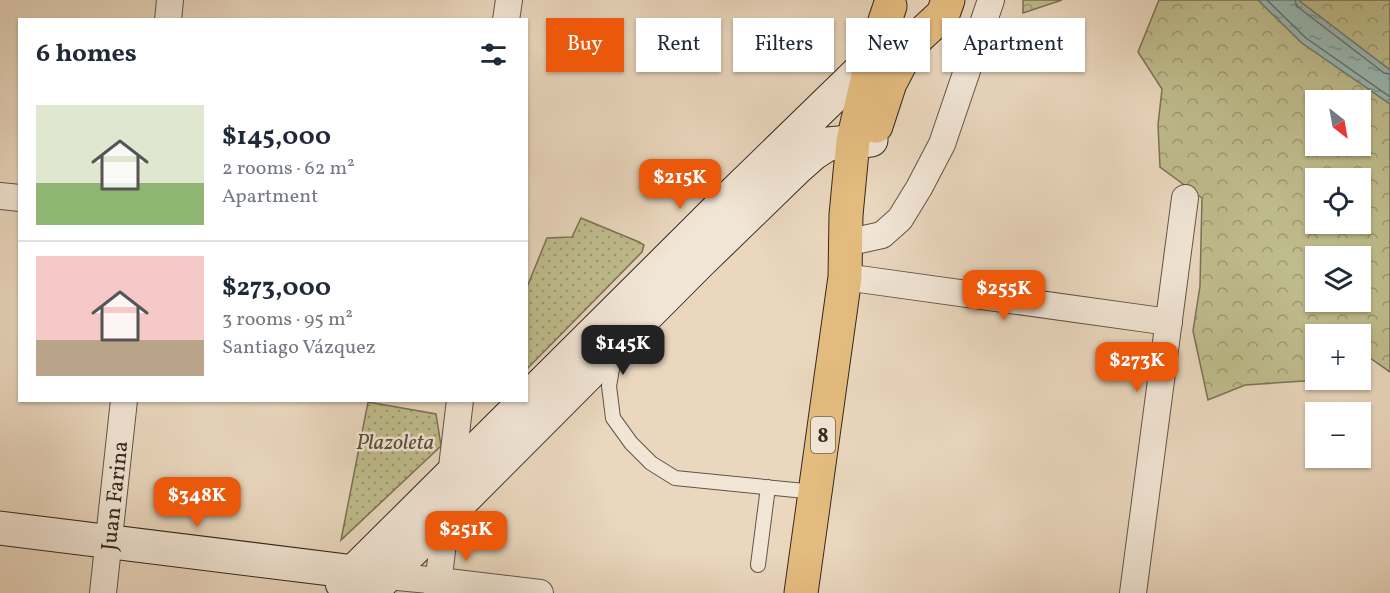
<!DOCTYPE html>
<meta charset="utf-8">
<style>
body{margin:0;font-family:Vollkorn,serif;background:#f2f2f3;color:#1f2937;height:100vh;display:flex;flex-direction:column;font-size:22px;white-space:nowrap}
*{box-sizing:border-box;margin:0}
p{font-size:20px;color:#747a83}
.icon{flex:none;width:33px;height:33px;fill:none;stroke:currentColor;stroke-width:2;stroke-linecap:round;stroke-linejoin:round}
.map{position:relative;flex:1;overflow:hidden}
.drawer{position:absolute;left:18px;top:18px;width:510px;height:384px;display:flex;flex-direction:column;background:#fff;border-radius:0px;box-shadow:0 2px 4px #0004}
.drawer>*{flex:none}
.banner{position:absolute;left:546px;top:18px;width:570px;height:54px;display:flex;gap:12px}
.needle{width:39px;rotate:149deg}
.buttons{position:absolute;left:1305px;top:90px;display:grid;gap:12px}
.buttons a{display:grid;place-items:center;width:66px;height:66px;border-radius:0px;background:#fff;box-shadow:0 2px 4px #0004;font-size:30px}
.price{position:absolute;translate:-50% -51px;padding:0 14px;border-radius:12px;background:#ea580c;color:#fff;font-size:20px;line-height:39px;filter:drop-shadow(0 2px 3px #0008)}
.price::after{content:'';position:absolute;left:50%;top:36px;width:18px;height:14px;margin-left:-9px;background:inherit;clip-path:polygon(0 0,100% 0,50% 100%)}
.price.active{background:#222;color:#fff}
ul{padding:0;list-style:none}
li{display:flex;align-items:center;gap:18px;height:150px;padding:0 18px}
li+li{border-top:2px solid #e0e1e3}
li span{display:grid;place-items:center;flex:none;width:168px;height:120px;border-radius:0px;color:#555}
li>.icon{margin-inline-start:auto}
span .icon{width:72px;height:72px;fill:#fffc;stroke-width:1}
li b{font-size:26px}
h2{display:flex;justify-content:space-between;align-items:center;height:72px;padding:0 18px;font-size:26px}
.pill{padding:0 21px;border-radius:0px;background:#fff;box-shadow:0 2px 4px #0004;font-size:21px;line-height:54px}
.pill.active{background:#ea580c;color:#fff}
.map>svg:first-child{display:block}
.forest{fill:url(#forest-crowns);stroke:#7a7256;stroke-width:1.5;fill-rule:evenodd}
.park{fill:url(#park-dots);stroke:#7a7256;stroke-width:1.5}
.water{fill:url(#water-ripples);stroke:#707f79;stroke-width:1.5}
.lines{fill:none;stroke-linecap:round;stroke-linejoin:round}
.shore{stroke:#66716a;stroke-width:1.5}
.lane-casing{stroke:#625448;stroke-width:16}
.street-casing{stroke:#625448;stroke-width:28}
.secondary-casing{stroke:#352920;stroke-width:35}
.highway-casing{stroke:#352920;stroke-width:35}
.lane{stroke:#f1e5d5;stroke-width:14}
.street{stroke:#f1e5d5;stroke-width:26}
.secondary{stroke:#f1e5d5;stroke-width:33}
.highway{stroke:#e5bc7f;stroke-width:33}
.labels{text-anchor:middle;stroke-width:5;stroke-linejoin:round;paint-order:stroke}
.shield{fill:#f1e5d5;stroke:#6d6156;stroke-width:1.5}
.shield-label{font-size:21px;font-weight:bold;fill:#352920}
.park-label{font-size:22px;font-style:italic;fill:#584e3b;stroke:#f1e5d5}
.street-label{font-size:22px;fill:#352920;stroke:#f1e5d5}
</style>
<div class="map">
<svg width="1390" height="593" viewBox="0 0 1390 593">
<defs>
<pattern id="forest-crowns" width="20" height="18" patternUnits="userSpaceOnUse" patternTransform="scale(1.5)"><rect width="20" height="18" fill="#bfbc8c"/><path d="M2 6a3 3 0 1 1 6 0M12 15a3 3 0 1 1 6 0" fill="none" stroke="#9c9972"/></pattern>
<pattern id="park-dots" width="8" height="8" patternUnits="userSpaceOnUse" patternTransform="scale(1.5)"><rect width="8" height="8" fill="#bfbc8c"/><path d="M2 2h.1M6 6h.1" fill="none" stroke="#9c9972" stroke-width="1.8" stroke-linecap="round"/></pattern>
<pattern id="water-ripples" width="26" height="14" patternUnits="userSpaceOnUse" patternTransform="scale(1.5)"><rect width="26" height="14" fill="#98b9b5"/><path d="M2 4q2-2 4 0t4 0M15 11q2-2 4 0t4 0" fill="none" stroke="#7d9693"/></pattern>
</defs>
<rect width="100%" height="100%" fill="#ead7be"/>
<filter id="stains"><feTurbulence type="fractalNoise" baseFrequency=".00333" numOctaves="4"/><feColorMatrix values="0 0 0 0 .2 0 0 0 0 .09 0 0 0 0 .02 0 0 0 .5 -.17"/></filter>
<radialGradient id="worn" r=".72"><stop offset=".6" stop-color="#630" stop-opacity="0"/><stop offset="1" stop-color="#630" stop-opacity=".3"/></radialGradient>
<!-- forest -->
<path class="forest" d="M1023,0H1062L1023,13Z
M1159,0H1258L1302,43L1390,104V372L1363,353L1361,354L1360,334H1316V380H1319L1245,385L1208,400L1193,331L1200,286L1202,198L1160,167L1158,125L1162,89L1138,52ZM1316,100H1360V146H1316ZM1316,178H1360V224H1316ZM1316,256H1360V302H1316Z
M1298,0H1390V70Z"/>
<!-- park -->
<path class="park" d="M581,218L639,242L644,245L642,252L527,369V287L547,238L572,237Z
M368,402L436,414L441,446L341,540Z"/>
<!-- water -->
<path class="water" d="M1258,0H1298L1390,70V104L1302,43Z"/>
<g class="lines">
<!-- shore -->
<path class="shore" d="M1267,0L1306,38L1390,97
M1295,0L1296,4L1298,7L1384,73L1390,74"/>
<defs>
<path id="lane" d="M614,358L609,386L613,418L631,443L651,463L675,478L815,492
M758,565L768,487"/>
<g id="street">
<path d="M168,20L170,0"/>
<path d="M506,20L509,0"/>
<path d="M0,196L20,198"/>
<path d="M855,241L882,235L900,219L919,188L942,144L991,0"/>
<path d="M845,277L1169,322"/>
<path d="M387,576L439,581L540,593"/>
<path id="s1" d="M103,593L124,400"/>
<path d="M437,593L460,400"/>
<path d="M1133,593L1185,198"/>
</g>
<path id="secondary" d="M526,400L725,202L872,59
M0,528L387,576
M342,583L526,400
M370,593L700,262L796,169L814,153L828,144L871,140"/>
<path id="highway" d="M876,126L890,83L900,64L914,41L943,14L948,0
M801,593L845,277L846,215L853,141L872,59L890,6"/>
</defs>
<!-- lane casing -->
<use href="#lane" class="lane-casing"/>
<!-- street casing -->
<use href="#street" class="street-casing"/>
<!-- secondary casing -->
<use href="#secondary" class="secondary-casing"/>
<!-- highway casing -->
<use href="#highway" class="highway-casing"/>
<!-- lane -->
<use href="#lane" class="lane"/>
<!-- street -->
<use href="#street" class="street"/>
<!-- secondary -->
<use href="#secondary" class="secondary"/>
<!-- highway -->
<use href="#highway" class="highway"/>
</g>
<g class="labels">
<!-- shield labels -->
<rect class="shield" x="811" y="417" width="24" height="36" rx="4.5"/>
<g class="shield-label">
<text x="823" y="442">8</text>
</g>
<!-- park labels -->
<g class="park-label">
<text x="395" y="449">Plazoleta</text>
</g>
<!-- street labels -->
<g class="street-label">
<text dy="8" stroke="none"><textPath href="#s1" startOffset="98">Juan Farina</textPath></text>
</g>
</g>
<rect width="100%" height="100%" filter="url(#stains)"/>
<rect width="100%" height="100%" fill="url(#worn)"/>
</svg>
<div class="buttons">
<a><svg class="needle" viewBox="-14 -14 28 28"><path d="M0-13l5 13h-10z" fill="#e53935"/><path d="M0 13l5-13h-10z" fill="#747a83"/></svg></a>
<a><svg class="icon" aria-label="locate" viewBox="0 0 24 24"><circle cx="12" cy="12" r="6"/><path d="M12 2v4M12 18v4M2 12h4M18 12h4"/></svg></a>
<a><svg class="icon" aria-label="layers" viewBox="0 0 24 24"><path d="M12 4l9 5-9 5-9-5zM3 14l9 5 9-5"/></svg></a>
<a>+</a>
<a>−</a>
</div>
<b class="price" style="left:680px;top:210px">$215K</b>
<b class="price" style="left:1004px;top:321px">$255K</b>
<b class="price active" style="left:623px;top:376px">$145K</b>
<b class="price" style="left:1137px;top:393px">$273K</b>
<b class="price" style="left:197px;top:528px">$348K</b>
<b class="price" style="left:466px;top:562px">$251K</b>
<div class="banner">
<a class="pill active">Buy</a>
<a class="pill">Rent</a>
<a class="pill">Filters</a>
<a class="pill">New</a>
<a class="pill">Apartment</a>
</div>
<section class="drawer">
<h2>6 homes<svg class="icon" aria-label="filters" viewBox="0 0 24 24"><path d="M4 7h16M4 17h16"/><circle cx="9" cy="7" r="2"/><circle cx="15" cy="17" r="2"/></svg></h2>
<ul>
<li><span style="background:linear-gradient(#dfe7d0 65%,#8fb573 0)"><svg class="icon" aria-label="home" viewBox="0 0 24 24"><path d="M3 11l9-7 9 7M6 9v11h12V9"/></svg></span><div><b>$145,000</b><p>2 rooms · 62 m²</p><p>Apartment</p></div></li>
<li><span style="background:linear-gradient(#f6c9c9 70%,#b9a48a 0)"><svg class="icon" aria-label="home" viewBox="0 0 24 24"><path d="M3 11l9-7 9 7M6 9v11h12V9"/></svg></span><div><b>$273,000</b><p>3 rooms · 95 m²</p><p>Santiago Vázquez</p></div></li>
</ul>
</section>
</div>
